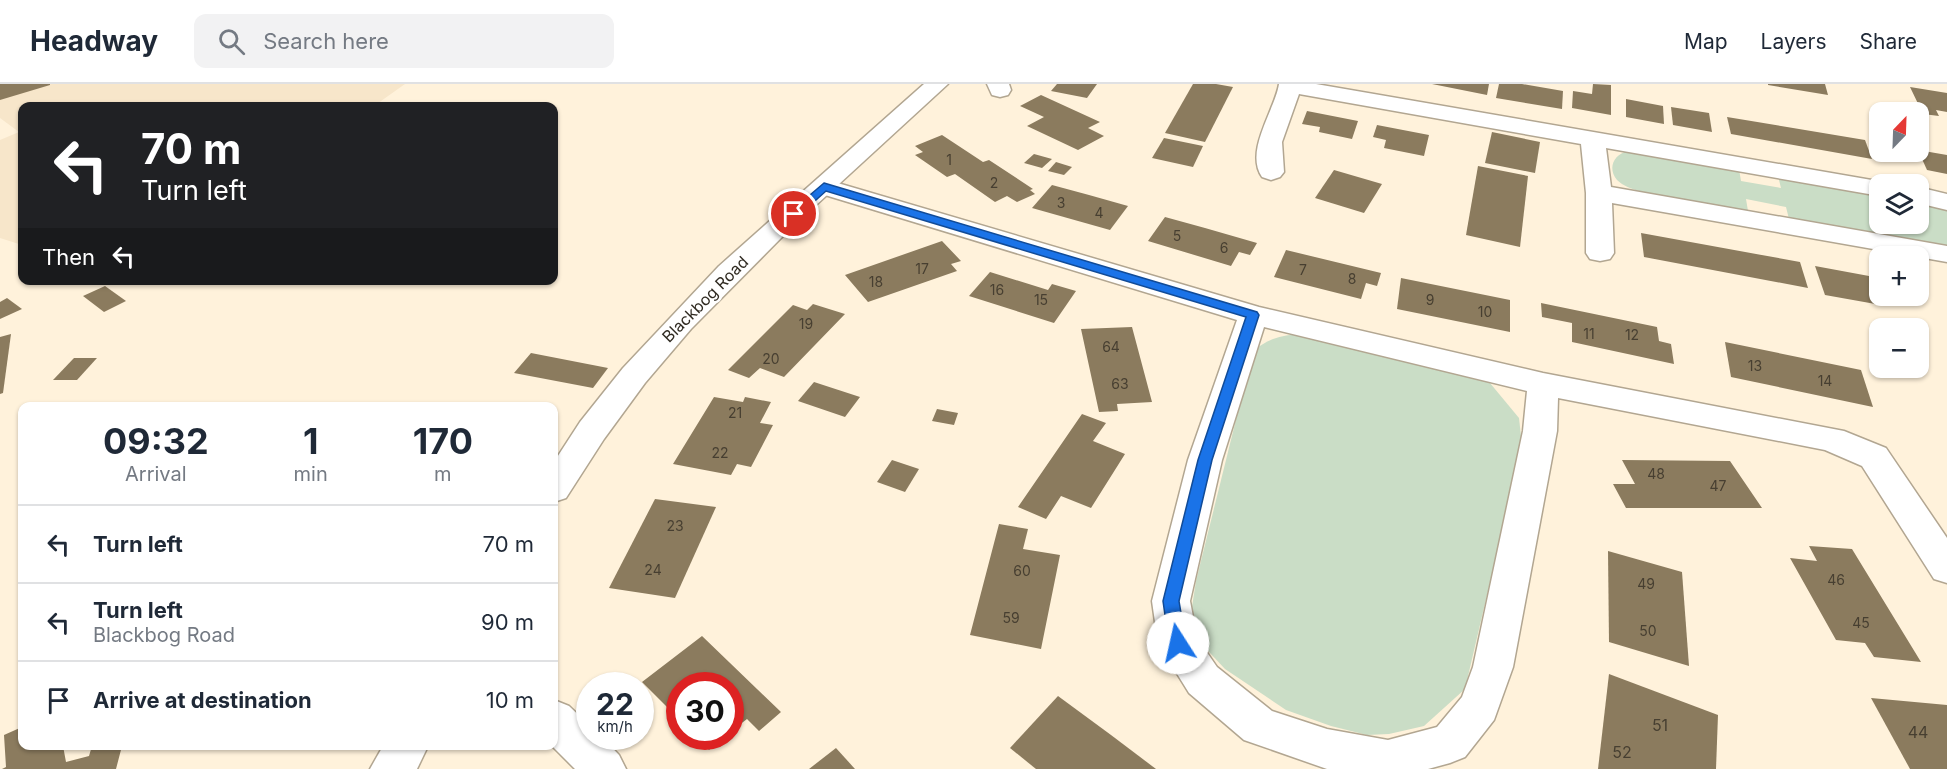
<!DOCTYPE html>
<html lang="en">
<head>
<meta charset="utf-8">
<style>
  body { margin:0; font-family:Inter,sans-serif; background:#f2f2f3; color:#1f2937; height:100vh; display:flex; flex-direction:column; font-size:22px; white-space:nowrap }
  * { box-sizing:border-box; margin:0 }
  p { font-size:20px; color:#747a83 }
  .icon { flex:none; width:33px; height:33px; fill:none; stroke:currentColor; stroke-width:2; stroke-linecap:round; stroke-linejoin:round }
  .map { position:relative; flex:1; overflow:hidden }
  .sheet { position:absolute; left:18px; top:318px; width:540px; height:348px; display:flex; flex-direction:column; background:#fff; border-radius:12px; box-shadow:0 2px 4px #0004 }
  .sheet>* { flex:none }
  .guide { position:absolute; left:18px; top:18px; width:540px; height:183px; border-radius:12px; box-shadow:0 2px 4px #0004; background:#202124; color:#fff; overflow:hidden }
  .needle { width:39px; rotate:23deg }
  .buttons { position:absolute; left:1869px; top:18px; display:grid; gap:12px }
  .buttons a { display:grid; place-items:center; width:60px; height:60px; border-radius:12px; background:#fff; box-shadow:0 2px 4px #0004; font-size:30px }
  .speed { position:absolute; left:576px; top:588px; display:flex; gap:12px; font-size:30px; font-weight:700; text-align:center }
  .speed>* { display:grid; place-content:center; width:78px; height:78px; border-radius:50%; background:#fff; box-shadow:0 2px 4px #0004; line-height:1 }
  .speed small { font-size:15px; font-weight:400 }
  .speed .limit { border:9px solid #d22; background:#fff; color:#111 }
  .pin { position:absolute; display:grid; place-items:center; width:51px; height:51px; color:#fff; margin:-26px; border:3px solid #fff; border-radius:50%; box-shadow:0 2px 6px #0007 }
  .me { position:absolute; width:66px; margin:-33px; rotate:350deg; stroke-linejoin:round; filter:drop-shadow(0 0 4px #0008) }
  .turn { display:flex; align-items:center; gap:21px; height:126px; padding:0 24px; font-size:27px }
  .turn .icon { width:78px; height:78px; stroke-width:2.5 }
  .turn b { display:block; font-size:42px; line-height:51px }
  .then { display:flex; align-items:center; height:57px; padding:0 24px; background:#0003; gap:12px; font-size:22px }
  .eta { display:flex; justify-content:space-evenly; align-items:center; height:102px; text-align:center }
  .eta b { font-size:36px; font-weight:700; line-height:42px }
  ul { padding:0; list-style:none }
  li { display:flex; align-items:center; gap:18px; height:78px; padding:0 24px; border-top:2px solid #e0e1e3 }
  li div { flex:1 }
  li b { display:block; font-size:22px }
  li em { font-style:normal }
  header { display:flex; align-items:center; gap:36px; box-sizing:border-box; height:84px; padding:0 30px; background:#fff; border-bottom:2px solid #e0e1e3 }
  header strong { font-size:28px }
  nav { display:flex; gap:33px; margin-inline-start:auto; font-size:21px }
  .search { width:420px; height:54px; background:#f2f2f3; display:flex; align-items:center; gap:15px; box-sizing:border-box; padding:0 21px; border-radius:12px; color:#747a83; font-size:22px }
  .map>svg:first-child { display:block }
</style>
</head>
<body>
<header>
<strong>Headway</strong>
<div class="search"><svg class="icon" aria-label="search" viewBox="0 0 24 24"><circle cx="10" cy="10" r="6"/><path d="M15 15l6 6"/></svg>Search here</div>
<nav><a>Map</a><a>Layers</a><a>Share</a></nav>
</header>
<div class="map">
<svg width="1947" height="685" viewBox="0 0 1947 685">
  <rect width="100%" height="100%" fill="#fff2db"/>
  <polygon fill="#f7e6ca" points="0,0 405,0 374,22 22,22 22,161 0,154 0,56 19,48 0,34"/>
  <g fill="#caddc6">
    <path d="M 1628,67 L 1739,85 L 1741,97 L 1781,104 L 1778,92 L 1879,110 L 1880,140 L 1918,140 L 1919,117 L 1947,127 L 1947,163 L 1789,135 L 1786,123 L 1746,115 L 1748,127 L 1639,107 C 1632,105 1623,102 1617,96 C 1607,84 1614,70 1628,67 Z"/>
    <path d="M 1298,250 L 1485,293 L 1519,334 L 1522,361 L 1465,605 L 1424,642 L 1389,650 L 1367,651 L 1331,642 L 1286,626 L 1225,585 L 1196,554 L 1191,529 L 1196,497 L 1253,267 C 1268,255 1279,252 1298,250 Z"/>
  </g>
  <g fill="#8b7b5e">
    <polygon points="0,0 50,0 50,1 0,16"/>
    <polygon points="1057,0 1097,0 1087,14 1051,7"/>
    <polygon points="1193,0 1216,0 1233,3 1205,58 1165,49"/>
    <polygon points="1432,0 1489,0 1487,11"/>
    <polygon points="1499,0 1522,0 1563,7 1562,25 1496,14"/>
    <polygon points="1593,0 1611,1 1611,31 1572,24 1573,7 1592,10"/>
    <polygon points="1768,0 1825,0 1828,11 1768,1"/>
    <polygon points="1910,3 1947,9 1947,28 1936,26 1939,32 1923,30"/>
    <polygon points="1041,11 1100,38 1088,44 1104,52 1078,66 1027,42 1044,33 1020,22"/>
    <polygon points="1626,15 1663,22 1664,40 1626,33"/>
    <polygon points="1671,23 1709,29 1712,48 1673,41"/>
    <polygon points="1307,27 1358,37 1352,55 1319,48 1320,43 1302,40"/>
    <polygon points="1727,33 1865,56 1872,75 1731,50"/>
    <polygon points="1377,41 1429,51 1424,72 1384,64 1386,56 1373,53"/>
    <polygon points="1492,48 1540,58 1535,89 1485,79"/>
    <polygon points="942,51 983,78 989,76 1033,105 1030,106 1035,110 1017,118 1007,112 995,118 955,90 947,93 915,71 923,68 915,62"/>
    <polygon points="1164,54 1203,62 1193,83 1152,74"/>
    <polygon points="1918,66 1947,71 1947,90 1927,86"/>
    <polygon points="1034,70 1052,75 1042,84 1024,79"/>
    <polygon points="1056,78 1072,83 1064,91 1048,87"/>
    <polygon points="1478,82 1528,92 1520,163 1466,151"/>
    <polygon points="1334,86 1382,100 1364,129 1315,114"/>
    <polygon points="1052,101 1089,111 1128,122 1110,146 1032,124"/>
    <polygon points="1165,133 1205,144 1257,159 1250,171 1239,168 1231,182 1148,157"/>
    <polygon points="1641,149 1800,178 1808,204 1644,173"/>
    <polygon points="942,157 961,177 951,180 957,187 868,218 845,191"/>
    <polygon points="1286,166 1381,189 1377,202 1366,199 1361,215 1274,193"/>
    <polygon points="1815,182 1869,192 1881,221 1825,211"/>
    <polygon points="990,188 1048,206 1052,200 1076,207 1054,239 969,212"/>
    <polygon points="1401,194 1510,216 1510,248 1397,225"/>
    <polygon points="105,202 126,217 104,228 83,212"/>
    <polygon points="7,214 22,225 0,235 0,218"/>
    <polygon points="1541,219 1657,243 1659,257 1671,260 1674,280 1572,258 1572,239 1542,233"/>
    <polygon points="813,220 845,230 784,293 760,284 749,294 728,286 793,221 807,226"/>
    <polygon points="1132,243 1152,318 1117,320 1118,327 1099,328 1081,245"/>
    <polygon points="11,250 3,309 0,310 0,253"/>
    <polygon points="1725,258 1861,286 1873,323 1731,293"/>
    <polygon points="531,269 608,284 593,304 514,289"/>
    <polygon points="74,274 97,274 77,296 53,296"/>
    <polygon points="814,298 860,313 845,333 798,317"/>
    <polygon points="714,313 743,318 745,313 771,318 760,339 773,341 751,383 737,380 731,391 673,380"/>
    <polygon points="937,325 958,329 954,341 932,337"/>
    <polygon points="1082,330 1106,339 1093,357 1125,370 1091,424 1061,412 1046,435 1018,423"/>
    <polygon points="892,376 919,385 905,408 877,398"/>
    <polygon points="1622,376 1730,377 1762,424 1626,424 1613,400 1635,400"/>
    <polygon points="655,415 716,423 675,514 609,504"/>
    <polygon points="999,440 1028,445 1023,465 1060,471 1041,565 970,551"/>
    <polygon points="1809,462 1852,465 1921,578 1874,573 1865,559 1836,556 1790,474 1817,477"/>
    <polygon points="1608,467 1682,488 1689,582 1609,558"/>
    <polygon points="702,552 781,628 759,647 747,635 730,648 730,602 680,602 680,636 642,598"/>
    <polygon points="1609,590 1718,631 1716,685 1598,685"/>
    <polygon points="1058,612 1111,651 1156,685 1036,685 1010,664"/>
    <polygon points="1871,614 1947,621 1947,685 1910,685"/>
    <polygon points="22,643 22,662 63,662 66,678 89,672 92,662 122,662 116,685 2,685 6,683 4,651"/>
    <polygon points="696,652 725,652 709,666"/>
    <polygon points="836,664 855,685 809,685"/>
  </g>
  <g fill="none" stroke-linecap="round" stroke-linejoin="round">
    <g stroke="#b2a691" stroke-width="3">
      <g id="minor">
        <polygon points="987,0 1009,0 1011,6 1008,11 1000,13 992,11"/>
        <path d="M 1279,0 L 1316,0 L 1889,99 L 1890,100 L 1880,100 L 1880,112 L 1606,64 L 1611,103 L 1947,162 L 1947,178 L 1612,119 L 1614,169 L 1610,175 L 1600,177 L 1590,175 L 1586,169 L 1586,109 L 1581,60 L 1299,10 L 1282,58 L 1284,88 L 1280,93 L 1271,96 L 1262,93 C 1244,67 1275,26 1279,0 Z"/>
        <path d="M 824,95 L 1259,223 L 1543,289 L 1844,347 L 1886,364 L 1947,454 L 1947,499 L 1934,495 L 1862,382 L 1825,366 L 1558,314 L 1557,347 L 1513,583 L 1494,636 L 1465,673 L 1450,679 L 1428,685 L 1327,685 L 1244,656 L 1189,609 L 1158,559 L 1152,517 L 1188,376 L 1237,236 L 815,108 L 811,103 L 815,98 ZM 1264,243 L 1527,307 L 1523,347 L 1473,583 L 1462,613 L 1437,643 L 1388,656 L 1327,645 L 1272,627 L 1217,583 L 1197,554 L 1190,517 L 1222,376 Z"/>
        <polygon points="1918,103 1947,110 1947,126 1918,119"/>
        <polygon points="554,616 569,622 590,642 590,652 601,652 619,671 626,685 575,685 552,662"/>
      </g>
    </g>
    <g stroke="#b2a691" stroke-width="3">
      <g id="tertiary">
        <polygon points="924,0 948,0 790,145 691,245 645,299 604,355 566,414 554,418 554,378 580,338 623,284 719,182"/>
        <polygon points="383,662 428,662 417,685 370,685"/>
      </g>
    </g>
    <use href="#minor" fill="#fff" fill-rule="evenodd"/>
    <use href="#tertiary" fill="#fff" fill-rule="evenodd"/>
  </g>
  <polygon fill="#1a73e8" stroke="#114b97" stroke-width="1.5" points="824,99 1257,228 1259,231 1212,376 1179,517 1186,559 1183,564 1178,566 1172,564 1169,559 1163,517 1198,376 1246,233 826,107 797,133 790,133 790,128"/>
  <g text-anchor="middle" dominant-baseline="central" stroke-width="5" stroke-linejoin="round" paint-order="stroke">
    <g font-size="14" fill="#473f31">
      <text x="949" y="75">1</text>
      <text x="994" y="98">2</text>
      <text x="1061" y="118">3</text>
      <text x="1099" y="128">4</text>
      <text x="1177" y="151">5</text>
      <text x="1224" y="163">6</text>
      <text x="922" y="184">17</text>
      <text x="1303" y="185">7</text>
      <text x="1352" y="194">8</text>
      <text x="876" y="197">18</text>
      <text x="997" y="205">16</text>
      <text x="1041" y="215">15</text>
      <text x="1430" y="215">9</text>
      <text x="1485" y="227">10</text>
      <text x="806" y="239">19</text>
      <text x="1589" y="249">11</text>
      <text x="1632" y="250">12</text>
      <text x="1111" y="262">64</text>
      <text x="771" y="274">20</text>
      <text x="1755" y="281">13</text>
      <text x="1825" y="296">14</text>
      <text x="1120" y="299">63</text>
      <text x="735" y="328">21</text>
      <text x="720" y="368">22</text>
      <text x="1656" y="389">48</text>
      <text x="1718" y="401">47</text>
      <text x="675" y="441">23</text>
      <text x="653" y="485">24</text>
      <text x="1022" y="486">60</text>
      <text x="1836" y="495">46</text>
      <text x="1646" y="499">49</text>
      <text x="1011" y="533">59</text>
      <text x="1861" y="538">45</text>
      <text x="1648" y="546">50</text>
    </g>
    <g font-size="16" fill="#302b22" stroke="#fff">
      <text transform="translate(705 215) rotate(-45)">Blackbog Road</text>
    </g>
    <g font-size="16" fill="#473f31">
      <text x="1660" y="641">51</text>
      <text x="1918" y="648">44</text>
      <text x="1622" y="668">52</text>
    </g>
  </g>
</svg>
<div class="buttons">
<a><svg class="needle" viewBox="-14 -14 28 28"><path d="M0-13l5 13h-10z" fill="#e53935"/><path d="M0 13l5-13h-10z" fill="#747a83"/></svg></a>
<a><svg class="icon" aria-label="layers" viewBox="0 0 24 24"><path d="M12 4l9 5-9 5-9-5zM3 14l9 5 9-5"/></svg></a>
<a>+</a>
<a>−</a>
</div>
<div class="speed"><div>22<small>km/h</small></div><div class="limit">30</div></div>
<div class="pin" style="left:794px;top:130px;background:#d93025"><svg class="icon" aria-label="arrive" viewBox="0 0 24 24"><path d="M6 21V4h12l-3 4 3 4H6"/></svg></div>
<svg class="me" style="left:1178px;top:559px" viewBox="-20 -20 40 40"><circle r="19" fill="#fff"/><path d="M0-13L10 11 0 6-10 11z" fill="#1a73e8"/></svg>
<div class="guide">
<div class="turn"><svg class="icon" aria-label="left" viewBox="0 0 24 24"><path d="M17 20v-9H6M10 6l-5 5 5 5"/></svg><div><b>70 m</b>Turn left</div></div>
<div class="then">Then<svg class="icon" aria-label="left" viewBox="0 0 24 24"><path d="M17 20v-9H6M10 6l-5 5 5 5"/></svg></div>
</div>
<section class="sheet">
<div class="eta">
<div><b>09:32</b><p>Arrival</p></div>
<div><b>1</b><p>min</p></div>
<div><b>170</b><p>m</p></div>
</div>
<ul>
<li><svg class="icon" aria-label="left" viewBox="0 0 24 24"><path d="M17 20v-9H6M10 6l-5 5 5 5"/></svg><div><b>Turn left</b></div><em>70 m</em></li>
<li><svg class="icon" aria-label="left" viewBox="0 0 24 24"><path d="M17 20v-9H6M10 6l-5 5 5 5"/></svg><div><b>Turn left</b><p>Blackbog Road</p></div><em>90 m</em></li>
<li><svg class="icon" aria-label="arrive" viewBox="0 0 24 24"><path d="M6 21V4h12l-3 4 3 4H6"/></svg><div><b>Arrive at destination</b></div><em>10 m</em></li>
</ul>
</section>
</div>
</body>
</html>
